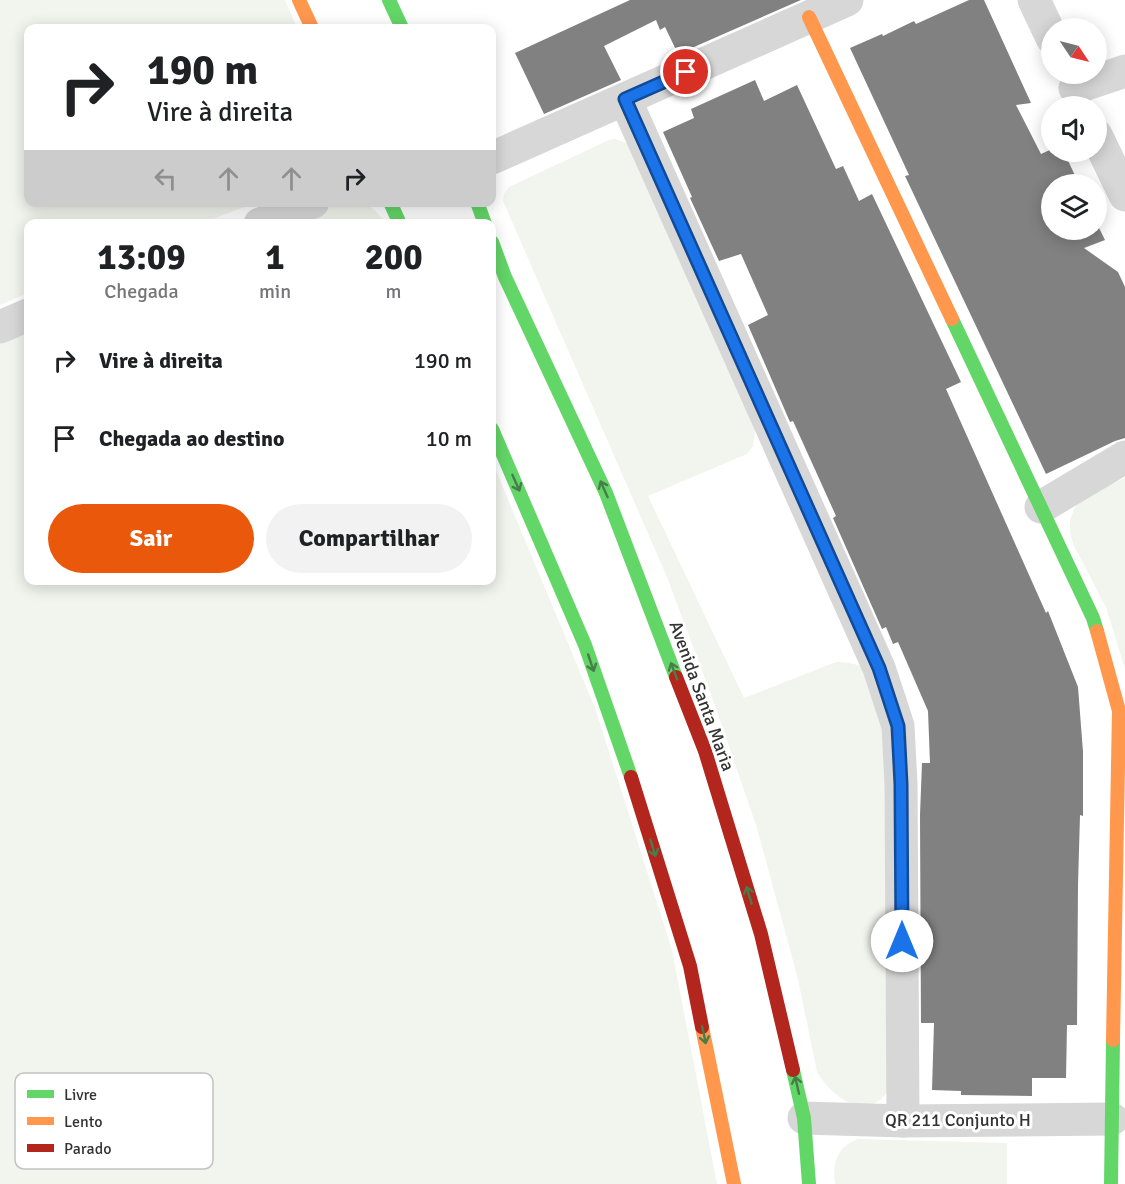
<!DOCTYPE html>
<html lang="pt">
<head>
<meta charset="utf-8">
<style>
  body { margin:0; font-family:Signika,sans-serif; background:#f2f2f2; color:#202124; height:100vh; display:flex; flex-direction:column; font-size:22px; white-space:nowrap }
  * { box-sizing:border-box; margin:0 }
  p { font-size:20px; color:#757577 }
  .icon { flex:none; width:33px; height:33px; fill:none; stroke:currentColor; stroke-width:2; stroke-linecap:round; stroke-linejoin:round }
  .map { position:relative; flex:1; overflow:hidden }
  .panel { position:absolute; left:24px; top:219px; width:472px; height:366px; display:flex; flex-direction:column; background:#fff; border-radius:12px; box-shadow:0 3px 15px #0003 }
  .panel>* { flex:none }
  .banner { position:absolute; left:24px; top:24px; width:472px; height:183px; border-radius:12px; box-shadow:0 3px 15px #0003; background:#fff; color:#202124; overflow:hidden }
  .needle { width:39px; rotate:125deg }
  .buttons { position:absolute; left:1041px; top:18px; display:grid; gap:12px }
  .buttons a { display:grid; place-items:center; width:66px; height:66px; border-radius:50%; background:#fff; box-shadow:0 3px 15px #0003; font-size:30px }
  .pin { position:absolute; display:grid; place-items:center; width:51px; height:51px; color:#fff; margin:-26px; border:3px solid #fff; border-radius:50%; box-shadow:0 2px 6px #0007 }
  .me { position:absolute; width:66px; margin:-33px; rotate:0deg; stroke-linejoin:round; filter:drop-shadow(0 0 4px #0008) }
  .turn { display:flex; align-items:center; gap:21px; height:126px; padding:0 24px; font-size:27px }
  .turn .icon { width:78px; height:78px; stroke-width:2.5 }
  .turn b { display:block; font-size:42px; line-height:51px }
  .lanes { display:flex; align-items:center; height:57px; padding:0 24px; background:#0003; justify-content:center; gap:30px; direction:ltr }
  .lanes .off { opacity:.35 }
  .eta { display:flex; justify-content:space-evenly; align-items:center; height:102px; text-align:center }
  .eta b { font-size:36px; font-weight:800; line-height:42px }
  .cta { display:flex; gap:12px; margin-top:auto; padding:12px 24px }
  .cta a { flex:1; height:69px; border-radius:36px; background:#ea580c; color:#fff; font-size:24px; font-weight:800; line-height:69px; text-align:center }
  .cta a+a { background:#f2f2f2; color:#202124 }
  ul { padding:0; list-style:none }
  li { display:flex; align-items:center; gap:18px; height:78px; padding:0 24px }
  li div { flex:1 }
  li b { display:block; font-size:22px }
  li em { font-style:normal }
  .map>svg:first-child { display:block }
</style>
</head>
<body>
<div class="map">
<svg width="1125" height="1184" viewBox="0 0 1125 1184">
  <rect width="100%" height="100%" fill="#fff"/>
  <g fill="#f1f5ed">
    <polygon points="0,0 285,0 297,28 28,28 28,202 255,203 202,223 28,224 28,293 0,305"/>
    <path d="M 615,139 L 627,143 L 756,426 L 753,446 L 747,454 L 648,496 L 744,698 L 836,662 C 849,662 858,664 870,671 L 893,756 L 889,1090 C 866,1123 833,1098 817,1072 L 798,979 L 757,828 L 713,700 L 667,577 L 503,201 L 504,194 L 509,187 L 609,140 Z"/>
    <path d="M 342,202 C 366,203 372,204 386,224 L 290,224 Z"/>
    <polygon points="28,331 28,580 492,580 492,461 595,708 672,950 717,1184 0,1184 0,343"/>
    <polygon points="1125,478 1125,669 1106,607 1074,546 1070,533 1070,520 1075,507 1082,496"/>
    <path d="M 858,1139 L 1007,1143 L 1007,1184 L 835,1184 C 832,1163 837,1147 858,1139 Z"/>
  </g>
  <g fill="#818181">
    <polygon points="630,0 801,0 678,54 665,27 660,30 656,20 604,46 621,80 544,114 515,53"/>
    <polygon points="969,0 984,0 1031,103 1016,105 1041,154 1052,149 1052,152 1064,152 1079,184 1052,184 1052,230 1096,230 1096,222 1105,240 1084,248 1118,272 1125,287 1125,438 1115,441 1046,474 905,176 909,175 850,48 882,34 883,36 914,21 916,24"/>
    <polygon points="755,80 764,101 797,85 836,169 843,166 859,201 872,194 961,382 946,389 1046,613 1048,611 1078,687 1083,752 1083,816 1080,815 1078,885 1077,1025 1067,1025 1066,1078 1032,1078 1032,1096 961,1095 961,1091 932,1090 934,1023 921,1023 920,815 922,763 930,763 928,711 898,642 893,644 886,627 882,629 833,518 836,516 793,421 790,422 748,325 768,315 741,254 719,261 690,198 692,197 663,132 694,118 691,109"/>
  </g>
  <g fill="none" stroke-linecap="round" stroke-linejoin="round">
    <g stroke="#d7d7d7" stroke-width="33">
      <polyline points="1034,0 1052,38"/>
      <polyline points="1075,88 1125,71"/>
      <polyline points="625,99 879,668 898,726 901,784 903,1121"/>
      <polyline points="1096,135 1125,195"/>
      <polyline points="492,158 847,0"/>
      <polyline points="260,224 313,202"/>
      <polyline points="0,327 28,315"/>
      <polyline points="1041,507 1125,457"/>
      <polyline points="804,1118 903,1121 1112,1119"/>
    </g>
    <g stroke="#63d668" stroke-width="14">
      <polyline points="389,0 402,28"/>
      <polyline points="390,202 400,224"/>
      <polyline points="477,202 485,224"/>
      <polyline points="492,242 505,277 606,493 676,677"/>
      <polyline points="952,319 1093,618 1097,631"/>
      <polyline points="492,429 585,645 631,777"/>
      <polyline points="793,1070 804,1118 809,1184"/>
      <polyline points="1111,1184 1113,1040"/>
    </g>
    <g stroke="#ff974d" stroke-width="14">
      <polyline points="299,0 312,28"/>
      <polyline points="809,17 952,319"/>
      <polyline points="1097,631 1119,711 1113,1040"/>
      <polyline points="702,1027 734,1184"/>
    </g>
    <g stroke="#b3261e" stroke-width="14">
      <polyline points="676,677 705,751 761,934 793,1070"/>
      <polyline points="631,777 690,966 702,1027"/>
    </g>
  </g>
  <defs><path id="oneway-shaft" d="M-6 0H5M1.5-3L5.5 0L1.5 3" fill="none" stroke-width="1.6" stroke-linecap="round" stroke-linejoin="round" transform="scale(1.5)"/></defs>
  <g stroke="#497c4b">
    <use href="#oneway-shaft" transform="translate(516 483) rotate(66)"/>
    <use href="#oneway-shaft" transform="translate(604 489) rotate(-114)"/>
    <use href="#oneway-shaft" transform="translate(591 663) rotate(71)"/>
    <use href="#oneway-shaft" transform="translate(674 671) rotate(-111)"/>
    <use href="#oneway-shaft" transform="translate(653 848) rotate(73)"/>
    <use href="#oneway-shaft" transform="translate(749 895) rotate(-107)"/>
    <use href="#oneway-shaft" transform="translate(704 1035) rotate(78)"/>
    <use href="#oneway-shaft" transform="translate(797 1085) rotate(-103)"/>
  </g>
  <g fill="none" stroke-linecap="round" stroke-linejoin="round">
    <g stroke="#114b97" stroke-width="15">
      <polyline id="route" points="686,72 625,99 879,668 898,726 901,784 902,941"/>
    </g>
    <use href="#route" stroke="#1a73e8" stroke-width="10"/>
  </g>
  <g text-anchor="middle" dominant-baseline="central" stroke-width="6" stroke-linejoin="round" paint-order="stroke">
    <g font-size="18" fill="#333" stroke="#fff">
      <text transform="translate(702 696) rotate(70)">Avenida Santa Maria</text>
      <text x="958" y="1120">QR 211 Conjunto H</text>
    </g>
  </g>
  <rect x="15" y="1073" width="198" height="96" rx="9" fill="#fff" stroke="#c2c2c2" stroke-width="1.5"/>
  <rect x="27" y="1090" width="27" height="8" fill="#63d668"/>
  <rect x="27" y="1117" width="27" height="8" fill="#ff974d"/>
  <rect x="27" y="1144" width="27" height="8" fill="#b3261e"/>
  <g font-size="16" fill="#333">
    <text x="64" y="1100">Livre</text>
    <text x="64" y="1127">Lento</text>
    <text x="64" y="1154">Parado</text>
  </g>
</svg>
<div class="buttons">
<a><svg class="needle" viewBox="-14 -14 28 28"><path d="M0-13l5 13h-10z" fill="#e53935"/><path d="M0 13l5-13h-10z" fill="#757577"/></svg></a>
<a><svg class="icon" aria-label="sound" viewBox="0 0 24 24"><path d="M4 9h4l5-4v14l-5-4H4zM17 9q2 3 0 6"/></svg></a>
<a><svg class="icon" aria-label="layers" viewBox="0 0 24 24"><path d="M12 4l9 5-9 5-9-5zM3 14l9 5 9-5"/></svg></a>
</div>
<div class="pin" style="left:686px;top:72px;background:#d93025"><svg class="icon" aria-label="arrive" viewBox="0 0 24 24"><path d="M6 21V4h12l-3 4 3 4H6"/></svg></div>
<svg class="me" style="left:902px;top:941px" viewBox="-20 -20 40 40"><circle r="19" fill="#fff"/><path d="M0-13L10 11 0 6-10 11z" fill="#1a73e8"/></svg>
<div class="banner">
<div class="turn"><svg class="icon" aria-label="right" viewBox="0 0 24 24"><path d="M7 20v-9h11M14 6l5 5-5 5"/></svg><div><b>190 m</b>Vire à direita</div></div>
<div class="lanes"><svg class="icon off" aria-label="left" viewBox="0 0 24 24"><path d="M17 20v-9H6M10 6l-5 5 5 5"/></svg><svg class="icon off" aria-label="ahead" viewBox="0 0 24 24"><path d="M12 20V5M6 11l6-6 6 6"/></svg><svg class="icon off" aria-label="ahead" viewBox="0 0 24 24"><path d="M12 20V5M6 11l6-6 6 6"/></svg><svg class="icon" aria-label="right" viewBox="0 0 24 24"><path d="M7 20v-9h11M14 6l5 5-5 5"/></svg></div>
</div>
<section class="panel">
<div class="eta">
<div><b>13:09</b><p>Chegada</p></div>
<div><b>1</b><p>min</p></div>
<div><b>200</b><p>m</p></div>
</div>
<ul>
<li><svg class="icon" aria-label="right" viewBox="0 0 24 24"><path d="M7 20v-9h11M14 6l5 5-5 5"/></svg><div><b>Vire à direita</b></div><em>190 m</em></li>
<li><svg class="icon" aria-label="arrive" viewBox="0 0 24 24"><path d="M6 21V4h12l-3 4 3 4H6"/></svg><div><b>Chegada ao destino</b></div><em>10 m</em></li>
</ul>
<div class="cta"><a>Sair</a><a>Compartilhar</a></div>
</section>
</div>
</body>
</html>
